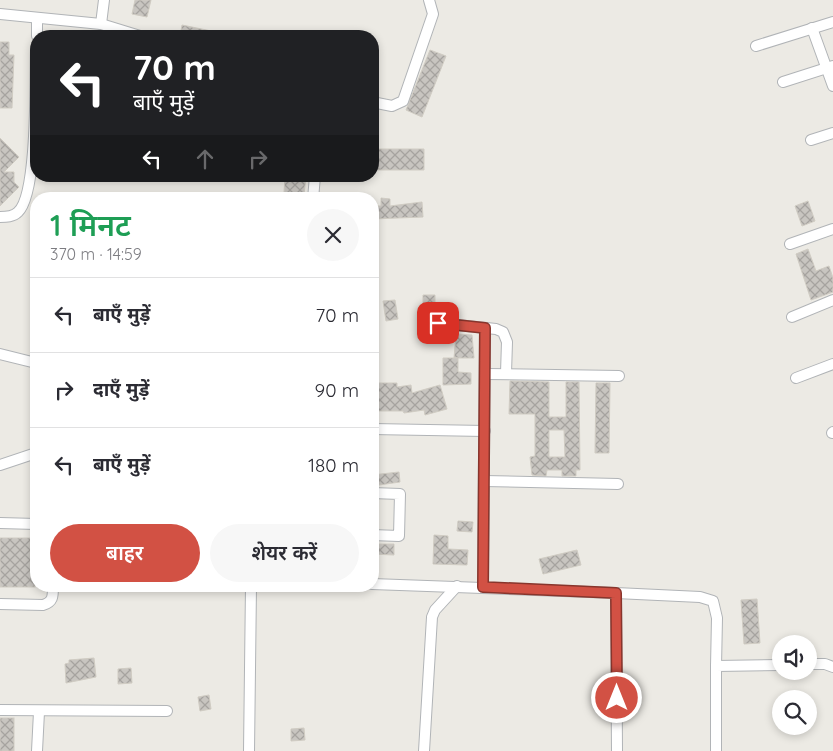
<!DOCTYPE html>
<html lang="hi">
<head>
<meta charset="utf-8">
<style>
  body { margin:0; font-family:Quicksand,"Noto Sans Devanagari",sans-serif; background:#f7f7f7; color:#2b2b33; height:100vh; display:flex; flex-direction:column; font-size:19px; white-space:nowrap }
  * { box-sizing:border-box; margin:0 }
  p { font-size:16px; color:#7c7c81 }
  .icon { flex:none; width:28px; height:28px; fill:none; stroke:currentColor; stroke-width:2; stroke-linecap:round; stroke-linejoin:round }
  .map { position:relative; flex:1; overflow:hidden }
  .panel { position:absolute; left:30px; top:192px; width:349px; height:400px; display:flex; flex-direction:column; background:#fff; border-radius:20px; box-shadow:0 2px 8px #0003 }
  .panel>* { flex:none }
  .top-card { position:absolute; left:30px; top:30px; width:349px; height:152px; border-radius:20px; box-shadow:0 2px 8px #0003; background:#202124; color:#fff; overflow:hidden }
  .fabs { position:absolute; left:772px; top:635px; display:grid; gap:10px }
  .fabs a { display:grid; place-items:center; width:45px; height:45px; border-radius:50%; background:#fff; box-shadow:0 2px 8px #0003; font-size:25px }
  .pin { position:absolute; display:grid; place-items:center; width:42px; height:42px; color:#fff; margin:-21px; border-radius:10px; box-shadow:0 2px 8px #0006 }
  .me { position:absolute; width:55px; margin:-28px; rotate:0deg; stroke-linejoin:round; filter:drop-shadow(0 0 4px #0008) }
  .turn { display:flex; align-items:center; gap:18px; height:105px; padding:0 20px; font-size:22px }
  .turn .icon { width:65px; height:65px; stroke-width:2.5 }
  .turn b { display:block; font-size:35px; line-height:42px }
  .lanes { display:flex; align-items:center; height:48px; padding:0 20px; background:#0003; justify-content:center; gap:25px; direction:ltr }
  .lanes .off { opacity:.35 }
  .round { display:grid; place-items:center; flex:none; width:52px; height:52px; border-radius:26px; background:#f7f7f7 }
  .summary { display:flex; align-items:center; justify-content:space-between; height:85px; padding:0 20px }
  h1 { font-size:30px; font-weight:600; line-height:38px; color:#1e9e55 }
  .button { display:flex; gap:10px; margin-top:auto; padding:10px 20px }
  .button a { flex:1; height:58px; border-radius:30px; background:#d25144; color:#fff; font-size:20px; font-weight:600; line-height:58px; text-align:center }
  .button a+a { background:#f7f7f7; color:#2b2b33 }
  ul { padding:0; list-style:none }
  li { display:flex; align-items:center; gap:15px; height:75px; padding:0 20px; border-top:1px solid #e1e1e2 }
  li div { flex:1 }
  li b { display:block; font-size:19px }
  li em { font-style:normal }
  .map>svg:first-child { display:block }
</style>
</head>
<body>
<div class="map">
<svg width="833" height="751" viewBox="0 0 833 751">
  <defs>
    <pattern id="building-cross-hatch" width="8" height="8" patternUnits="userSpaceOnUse" patternTransform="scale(1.25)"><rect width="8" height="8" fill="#c8c5c0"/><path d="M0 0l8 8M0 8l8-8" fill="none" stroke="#a6a39f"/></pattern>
  </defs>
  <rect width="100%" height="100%" fill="#eceae4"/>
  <g fill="url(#building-cross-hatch)" stroke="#d0ccc3" fill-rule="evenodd">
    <polygon points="135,0 151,0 147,17 132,14"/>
    <polygon points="182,25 221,33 220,36 180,36"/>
    <polygon points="0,42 9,42 9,55 14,55 12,108 0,108"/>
    <polygon points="430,50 446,56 422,117 406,110"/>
    <polygon points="0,138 19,157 4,172 14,172 14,182 19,187 0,206"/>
    <polygon points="374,149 424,149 424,170 373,170"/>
    <polygon points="285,176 306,176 304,195 284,193"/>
    <polygon points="381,198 390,199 390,206 422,202 423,217 372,219 372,206 381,206"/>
    <polygon points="808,201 815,221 802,226 795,206"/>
    <polygon points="808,249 816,271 829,266 833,278 833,292 811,300 796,254"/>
    <polygon points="423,295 435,295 435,317 432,321 423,320"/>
    <polygon points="395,300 398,319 386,321 383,301"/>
    <polygon points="456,334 472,335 474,358 454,358"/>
    <polygon points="443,358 458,358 458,372 471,373 471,384 443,385"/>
    <path d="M 510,381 L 549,382 L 549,417 L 566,417 L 566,382 L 579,382 L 580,470 L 576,470 L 576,476 L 562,476 L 562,470 L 547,470 L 546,476 L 532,475 L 530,457 L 535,456 L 535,414 L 509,414 ZM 549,430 L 564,430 L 565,457 L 549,457 Z"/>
    <polygon points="372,383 397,383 397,387 411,385 412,393 440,385 447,409 425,415 424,410 404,413 403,411 372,411"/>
    <polygon points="596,383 610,383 609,453 595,453"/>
    <polygon points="399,472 400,482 372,486 372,475"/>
    <polygon points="458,521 473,522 472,532 457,531"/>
    <polygon points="434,535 448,536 448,549 468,550 467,565 433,564"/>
    <rect x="0" y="538" width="35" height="49"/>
    <polygon points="377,544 394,544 394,555 372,554 372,546"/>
    <polygon points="577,550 581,565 543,574 539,559"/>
    <polygon points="757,599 760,643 744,644 741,600"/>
    <polygon points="94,658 96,677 66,683 65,664 69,663 69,660"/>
    <polygon points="131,668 132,683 118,684 118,669"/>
    <polygon points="209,695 211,709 200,711 198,697"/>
    <rect x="0" y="718" width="14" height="33"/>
    <polygon points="304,728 305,740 291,741 291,729"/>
  </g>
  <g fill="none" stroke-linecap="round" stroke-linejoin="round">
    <g stroke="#b1b4b7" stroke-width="12">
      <g id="minor">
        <polyline points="0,14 101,24 140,36"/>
        <polyline points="101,24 104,0"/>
        <polyline points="812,28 833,86"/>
        <polyline points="37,36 37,18"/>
        <polyline points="756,46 833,22"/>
        <polyline points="783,82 833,66"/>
        <polyline points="372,102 392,106 403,101 433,14 429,0"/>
        <polyline points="811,140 833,133"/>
        <polyline points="313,199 315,176"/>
        <path d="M 0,217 C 6,217 13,217 18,212 C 38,194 35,79 36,49"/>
        <polyline points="790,244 833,229"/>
        <polyline points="792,317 833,300"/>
        <polyline points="438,323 496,329 503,332 507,342 506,373"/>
        <polyline points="0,354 36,363"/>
        <polyline points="486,374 619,376"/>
        <polyline points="796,378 833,364"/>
        <polyline points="372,429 485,431"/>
        <polyline points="832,433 833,432"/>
        <polyline points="0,465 36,453"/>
        <polyline points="484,481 618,484"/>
        <polyline points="372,493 400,494 399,536 372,535"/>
        <polyline points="0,523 36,524"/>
        <polyline points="372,584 616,593 617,751"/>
        <polyline points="483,587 485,328"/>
        <polyline points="616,593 700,597 713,601 717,618 716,666"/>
        <path d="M 0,604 L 43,605 C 53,602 53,597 53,586"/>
        <polyline points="809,664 825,664 833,667"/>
        <polyline points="0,710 167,711"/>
        <polyline points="37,751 39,712"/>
        <polyline points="249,751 251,586"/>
        <polyline points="424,751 432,617 435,610 457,586"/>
        <polyline points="716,751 716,666 781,665"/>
      </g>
    </g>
    <use href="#minor" stroke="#fff" stroke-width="10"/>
  </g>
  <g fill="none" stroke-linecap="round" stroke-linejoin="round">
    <g stroke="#88352c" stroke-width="12">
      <polyline id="route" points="438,323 485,328 483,587 616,593 617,698"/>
    </g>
    <use href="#route" stroke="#d25144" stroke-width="9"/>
  </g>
</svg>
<div class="fabs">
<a><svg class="icon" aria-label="sound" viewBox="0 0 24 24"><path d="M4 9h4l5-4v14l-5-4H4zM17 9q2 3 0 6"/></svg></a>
<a><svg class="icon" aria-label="search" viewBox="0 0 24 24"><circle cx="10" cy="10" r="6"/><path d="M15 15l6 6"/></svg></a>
</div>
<div class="pin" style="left:438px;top:323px;background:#d93025"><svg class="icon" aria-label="arrive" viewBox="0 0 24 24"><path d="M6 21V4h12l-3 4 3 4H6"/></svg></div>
<svg class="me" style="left:617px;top:698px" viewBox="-20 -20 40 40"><circle r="17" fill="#d25144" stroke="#fff" stroke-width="3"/><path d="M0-11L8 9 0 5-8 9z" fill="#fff"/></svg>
<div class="top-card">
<div class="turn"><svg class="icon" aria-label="left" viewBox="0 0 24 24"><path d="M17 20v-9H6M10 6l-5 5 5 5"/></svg><div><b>70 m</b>बाएँ मुड़ें</div></div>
<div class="lanes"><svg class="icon" aria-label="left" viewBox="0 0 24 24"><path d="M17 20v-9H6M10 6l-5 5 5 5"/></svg><svg class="icon off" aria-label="ahead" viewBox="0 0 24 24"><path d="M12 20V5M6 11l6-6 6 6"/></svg><svg class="icon off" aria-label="right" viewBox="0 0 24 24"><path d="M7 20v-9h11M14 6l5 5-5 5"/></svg></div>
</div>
<section class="panel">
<div class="summary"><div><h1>1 मिनट</h1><p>370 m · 14:59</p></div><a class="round"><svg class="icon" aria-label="close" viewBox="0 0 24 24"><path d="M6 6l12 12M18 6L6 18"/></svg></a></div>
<ul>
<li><svg class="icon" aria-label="left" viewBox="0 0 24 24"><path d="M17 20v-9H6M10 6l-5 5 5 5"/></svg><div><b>बाएँ मुड़ें</b></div><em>70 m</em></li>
<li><svg class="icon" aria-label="right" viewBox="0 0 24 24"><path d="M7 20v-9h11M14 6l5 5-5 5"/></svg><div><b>दाएँ मुड़ें</b></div><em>90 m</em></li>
<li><svg class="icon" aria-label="left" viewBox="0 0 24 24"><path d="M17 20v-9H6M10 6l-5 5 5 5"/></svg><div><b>बाएँ मुड़ें</b></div><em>180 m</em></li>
</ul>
<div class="button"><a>बाहर</a><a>शेयर करें</a></div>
</section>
</div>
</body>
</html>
